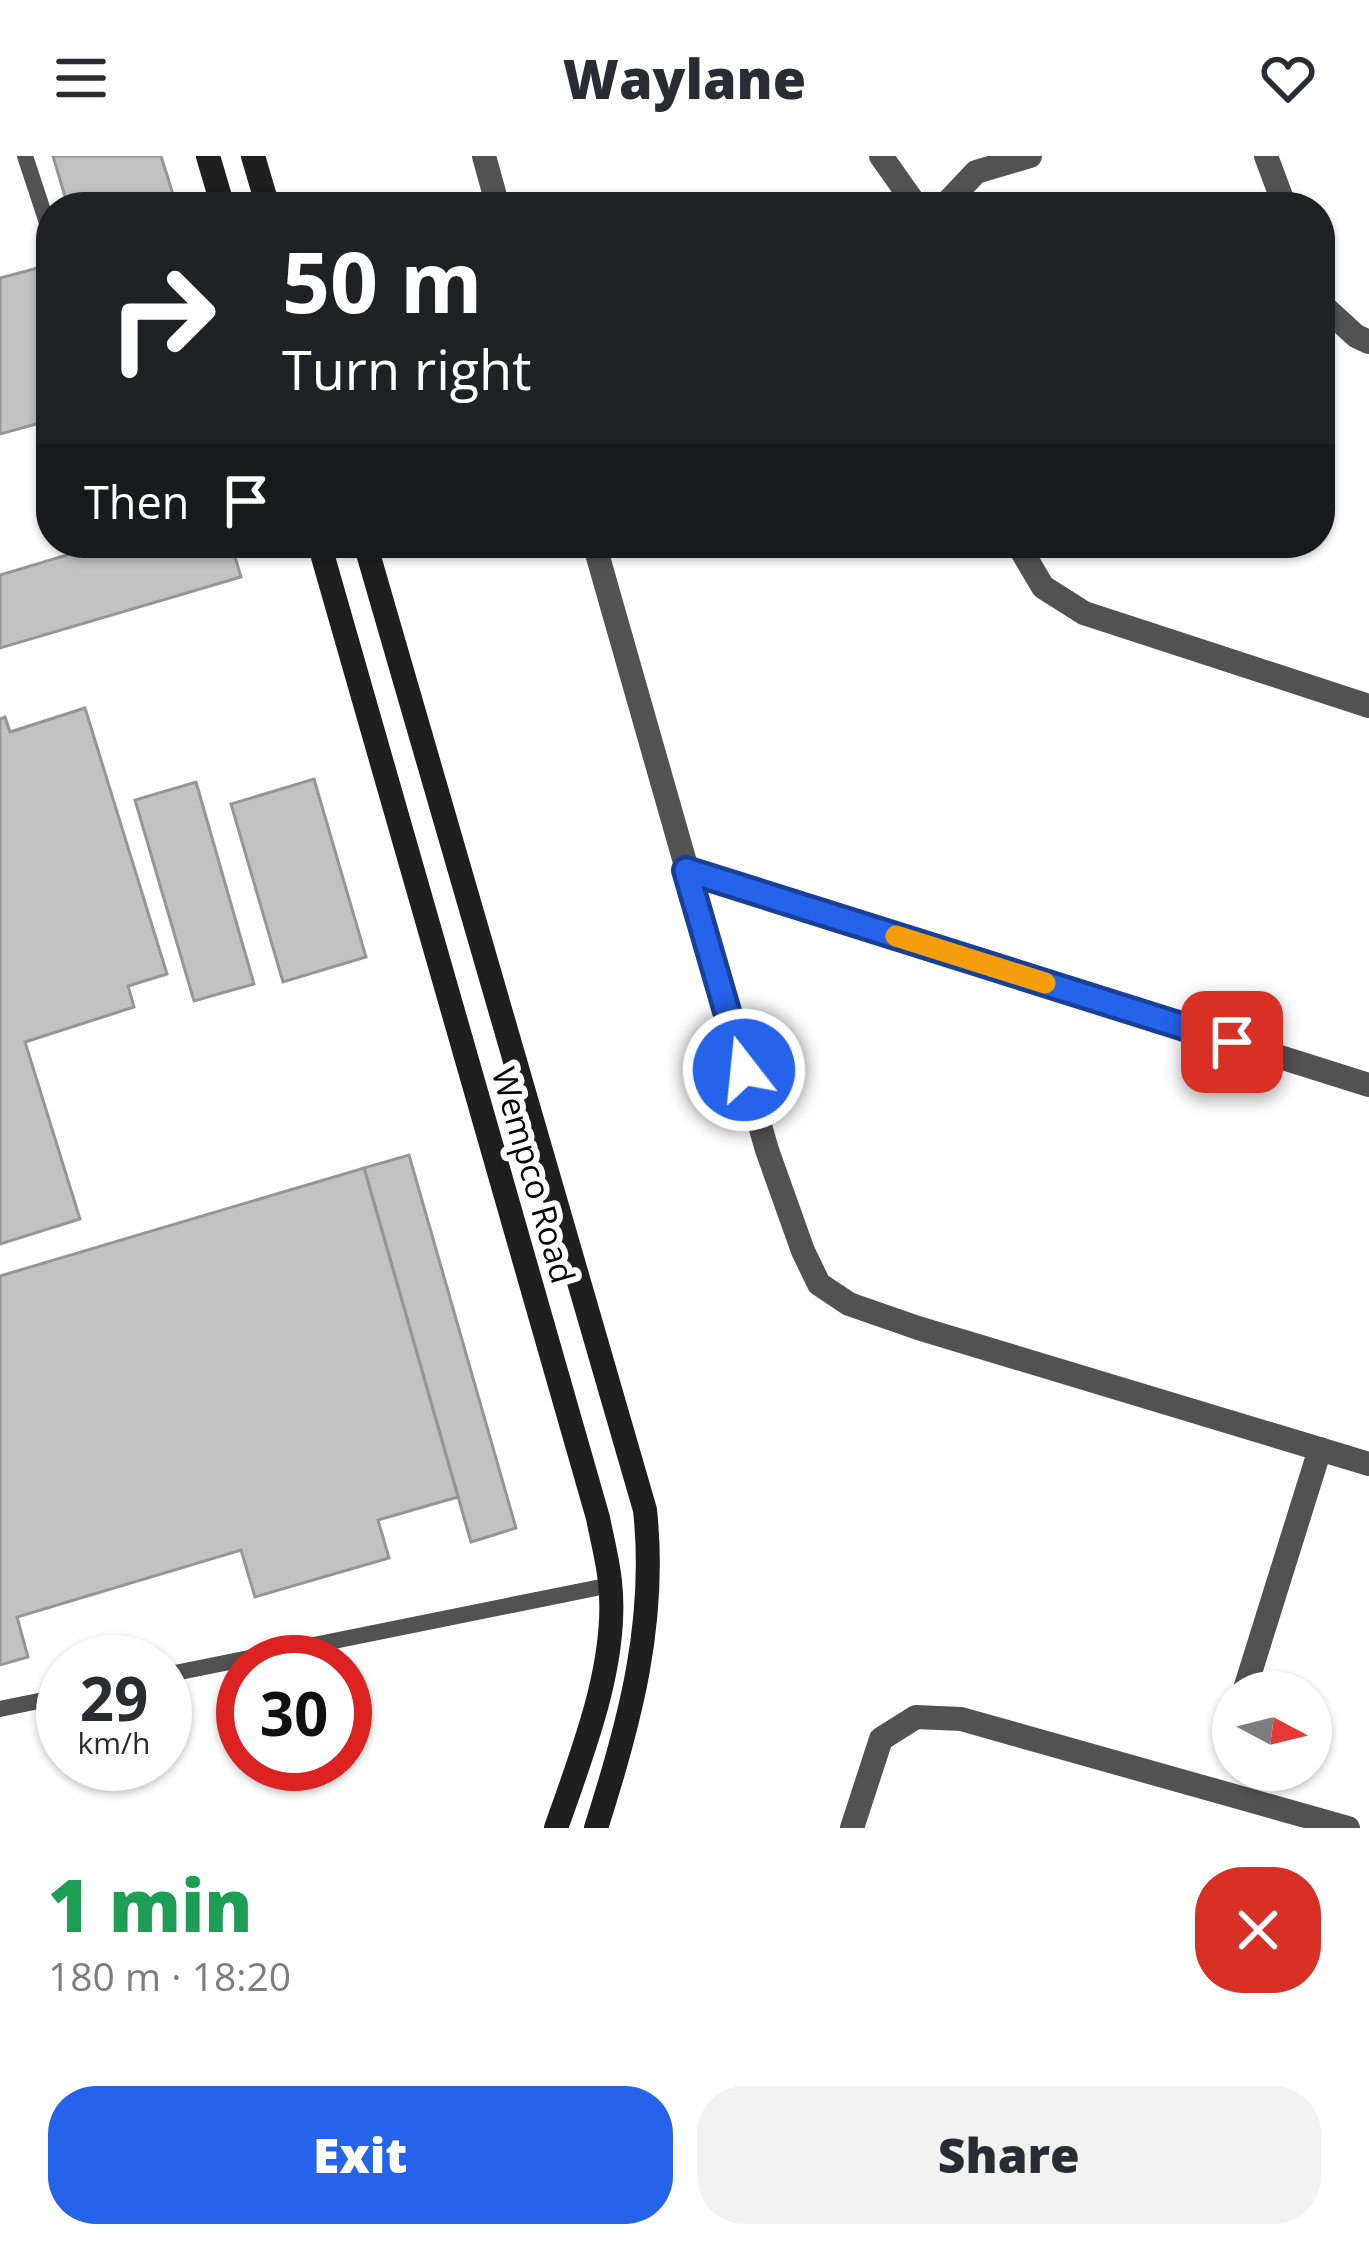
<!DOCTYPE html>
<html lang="en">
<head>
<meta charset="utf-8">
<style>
  body { margin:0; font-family:"Open Sans",sans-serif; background:#f2f2f3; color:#2b2b33; height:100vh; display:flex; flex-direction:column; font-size:45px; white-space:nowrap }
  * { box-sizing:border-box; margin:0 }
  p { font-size:39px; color:#7c7c81 }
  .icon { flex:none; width:66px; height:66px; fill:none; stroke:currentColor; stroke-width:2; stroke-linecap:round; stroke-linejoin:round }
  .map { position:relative; height:1672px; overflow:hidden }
  .drawer { display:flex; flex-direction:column; background:#fff; flex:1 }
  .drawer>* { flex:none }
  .guide { position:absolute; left:36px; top:36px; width:1299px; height:366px; border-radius:48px; box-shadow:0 3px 9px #0004; background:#202124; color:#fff; overflow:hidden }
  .needle { width:78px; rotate:97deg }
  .buttons { position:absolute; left:1212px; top:1515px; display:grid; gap:24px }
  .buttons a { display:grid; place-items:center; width:120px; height:120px; border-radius:50%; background:#fff; box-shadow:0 3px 9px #0004; font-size:60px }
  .speed { position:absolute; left:36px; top:1479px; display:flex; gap:24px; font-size:60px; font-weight:700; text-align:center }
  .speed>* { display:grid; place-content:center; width:156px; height:156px; border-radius:50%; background:#fff; box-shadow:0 3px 9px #0004; line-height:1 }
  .speed small { font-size:30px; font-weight:400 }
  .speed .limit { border:18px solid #d22; background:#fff; color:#111 }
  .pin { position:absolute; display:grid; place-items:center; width:102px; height:102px; color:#fff; margin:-51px; border-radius:24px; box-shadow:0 6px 18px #0006 }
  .me { position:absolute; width:132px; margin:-66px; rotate:344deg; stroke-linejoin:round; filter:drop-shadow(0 0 9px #0008) }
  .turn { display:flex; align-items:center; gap:42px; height:252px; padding:0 48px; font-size:54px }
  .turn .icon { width:156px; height:156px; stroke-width:2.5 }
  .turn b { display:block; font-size:84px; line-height:102px }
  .then { display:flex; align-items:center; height:114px; padding:0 48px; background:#0003; gap:24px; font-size:45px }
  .round { display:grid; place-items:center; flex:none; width:126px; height:126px; border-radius:48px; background:#f2f2f3 }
  .head { display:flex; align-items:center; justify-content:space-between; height:204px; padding:0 48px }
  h1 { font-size:72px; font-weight:800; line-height:90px; color:#1e9e55 }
  .button { display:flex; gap:24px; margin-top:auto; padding:24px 48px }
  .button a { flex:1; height:138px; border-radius:48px; background:#2563eb; color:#fff; font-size:48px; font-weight:800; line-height:138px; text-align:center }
  .button a+a { background:#f2f2f3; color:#2b2b33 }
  header { display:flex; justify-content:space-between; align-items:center; height:156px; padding:0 48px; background:#fff; font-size:54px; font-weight:800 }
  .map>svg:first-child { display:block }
</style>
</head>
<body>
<header><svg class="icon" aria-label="menu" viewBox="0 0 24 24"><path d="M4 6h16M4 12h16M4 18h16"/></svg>Waylane<svg class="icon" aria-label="heart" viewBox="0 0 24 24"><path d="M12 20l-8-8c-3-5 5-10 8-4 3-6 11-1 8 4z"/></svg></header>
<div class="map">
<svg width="1369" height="1672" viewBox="0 0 1369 1672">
  <rect width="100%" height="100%" fill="#fff"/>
  <g fill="#c2c2c2" stroke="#969696" stroke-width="3">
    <polygon points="53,0 161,0 177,51 68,51"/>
    <polygon points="41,111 51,145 51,264 0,278 0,122"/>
    <polygon points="107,387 231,387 241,421 0,492 0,419"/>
    <polygon points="85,552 167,818 128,830 134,851 25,886 80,1063 0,1088 0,563 5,561 10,576"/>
    <polygon points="314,623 366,801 283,826 231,648"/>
    <polygon points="196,626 254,828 194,845 135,644"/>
    <polygon points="409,999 516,1372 471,1386 364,1012"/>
    <polygon points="364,1012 458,1341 378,1364 389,1402 255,1441 241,1394 17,1461 28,1501 0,1509 0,1120"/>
  </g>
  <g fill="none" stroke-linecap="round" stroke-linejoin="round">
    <g stroke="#525252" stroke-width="16">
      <polyline points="25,0 51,79"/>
      <polyline points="165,1519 611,1429"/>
      <polyline points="0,1553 63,1540"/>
    </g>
    <g stroke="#525252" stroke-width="24">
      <polyline points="484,0 498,51"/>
      <polyline points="881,0 917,51"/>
      <polyline points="1266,0 1285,51"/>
      <polyline points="943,51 976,16 1030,0"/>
      <polyline points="1320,147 1356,180 1369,186"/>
      <polyline points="594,387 767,994 803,1095 819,1128 849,1148 918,1172 1369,1308"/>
      <polyline points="1017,387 1043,431 1084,457 1369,550"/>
      <polyline points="686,714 1369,929"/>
      <polyline points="1244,1536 1320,1293"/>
      <polyline points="852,1672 881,1583 916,1561 961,1563 1348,1672"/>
    </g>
    <g stroke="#1f1f1f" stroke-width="24">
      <polyline points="208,0 223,51"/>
      <polyline points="253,0 268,51"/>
      <path d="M 319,387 L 598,1362 C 602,1383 608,1405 610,1426 C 619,1506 582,1598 556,1672"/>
      <path d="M 365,387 L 645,1354 C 657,1465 630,1566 596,1672"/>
    </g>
  </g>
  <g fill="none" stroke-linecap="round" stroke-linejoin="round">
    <g stroke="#184099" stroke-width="30">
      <polyline id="route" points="744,914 686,714 1232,886"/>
    </g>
    <use href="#route" stroke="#2563eb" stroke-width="21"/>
    <polyline stroke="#f59e0b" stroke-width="21" points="896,780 1045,827"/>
  </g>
  <g text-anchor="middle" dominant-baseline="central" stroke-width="12" stroke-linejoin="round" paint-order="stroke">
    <g font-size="33" fill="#000" stroke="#fff">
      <text transform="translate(534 1019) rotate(74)">Wempco Road</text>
    </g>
  </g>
</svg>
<div class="buttons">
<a><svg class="needle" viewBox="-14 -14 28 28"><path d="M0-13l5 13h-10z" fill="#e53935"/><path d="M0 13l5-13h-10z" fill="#7c7c81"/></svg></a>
</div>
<div class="speed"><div>29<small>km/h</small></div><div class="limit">30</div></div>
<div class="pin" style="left:1232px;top:886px;background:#d93025"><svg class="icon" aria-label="arrive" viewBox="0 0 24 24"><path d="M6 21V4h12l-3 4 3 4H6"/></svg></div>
<svg class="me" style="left:744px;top:914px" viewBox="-20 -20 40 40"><circle r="17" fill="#2563eb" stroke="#fff" stroke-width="3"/><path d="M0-11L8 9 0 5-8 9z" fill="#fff"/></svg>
<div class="guide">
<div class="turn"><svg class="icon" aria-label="right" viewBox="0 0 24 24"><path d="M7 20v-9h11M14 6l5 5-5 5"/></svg><div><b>50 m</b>Turn right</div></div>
<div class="then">Then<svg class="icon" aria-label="arrive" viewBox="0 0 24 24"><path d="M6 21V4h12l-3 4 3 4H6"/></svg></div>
</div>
</div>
<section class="drawer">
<div class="head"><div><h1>1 min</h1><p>180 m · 18:20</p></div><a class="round" style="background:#d93025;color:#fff"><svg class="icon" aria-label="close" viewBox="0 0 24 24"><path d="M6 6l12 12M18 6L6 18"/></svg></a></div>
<div class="button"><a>Exit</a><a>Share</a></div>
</section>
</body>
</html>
